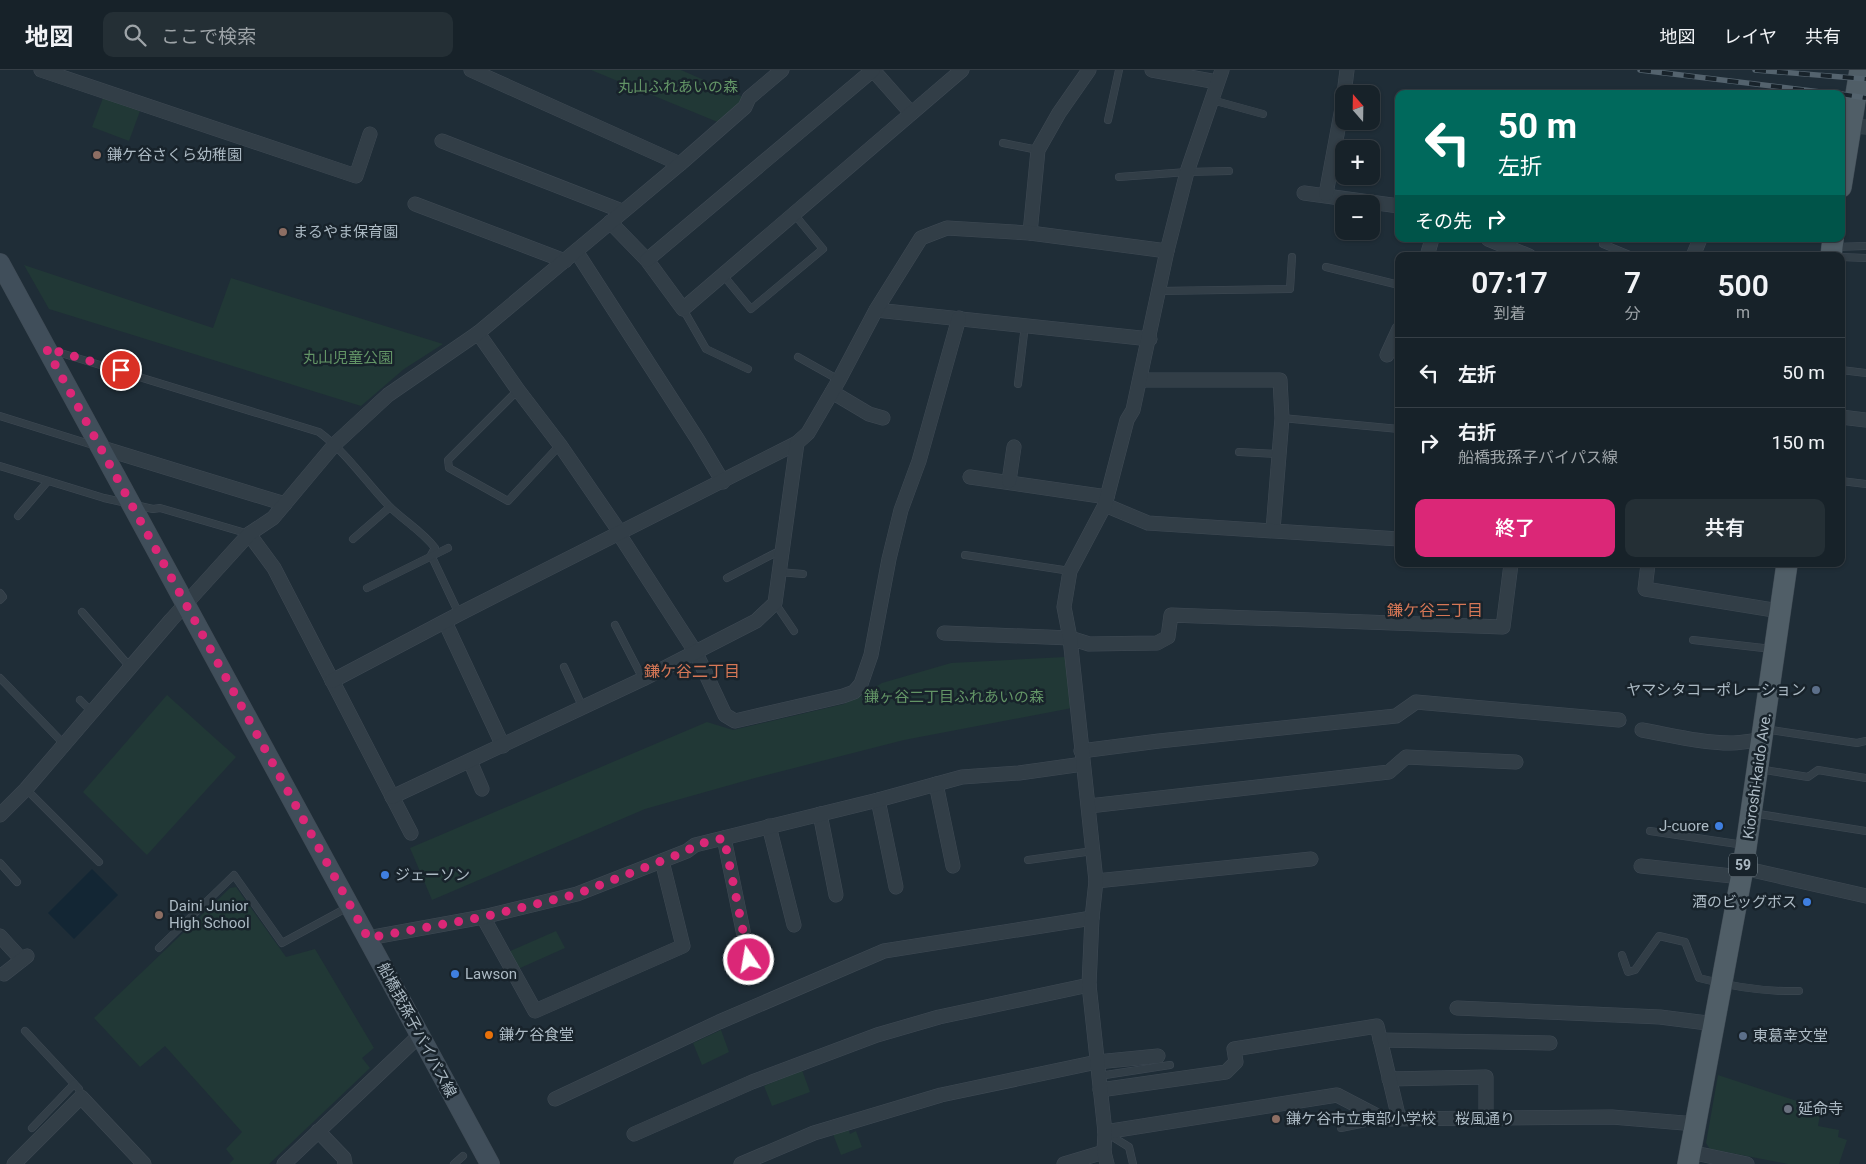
<!DOCTYPE html>
<html lang="ja">
<head>
<meta charset="utf-8">
<style>
  body { margin:0; font-family:Roboto,"Noto Sans JP",sans-serif; background:#242f35; color:#f1f3f6; height:100vh; display:flex; flex-direction:column; font-size:19px; white-space:nowrap }
  * { box-sizing:border-box; margin:0 }
  p { font-size:16px; color:#9ea4a8 }
  .icon { flex:none; width:28px; height:28px; fill:none; stroke:currentColor; stroke-width:2; stroke-linecap:round; stroke-linejoin:round }
  .map { position:relative; flex:1; overflow:hidden }
  .side { position:absolute; left:1395px; top:182px; width:450px; height:315px; display:flex; flex-direction:column; background:#172229; border-radius:10px; box-shadow:0 1px 4px #0004,0 0 0 1px #363f46 }
  .side>* { flex:none }
  .guide { position:absolute; left:1395px; top:20px; width:450px; height:152px; border-radius:10px; box-shadow:0 1px 4px #0004,0 0 0 1px #363f46; background:#00695c; color:#fff; overflow:hidden }
  .needle { width:32px; rotate:340deg }
  .controls { position:absolute; left:1335px; top:15px; display:grid; gap:10px }
  .controls a { display:grid; place-items:center; width:45px; height:45px; border-radius:10px; background:#172229; box-shadow:0 1px 4px #0004,0 0 0 1px #363f46; font-size:25px }
  .pin { position:absolute; display:grid; place-items:center; width:42px; height:42px; color:#fff; margin:-21px; border:2px solid #fff; border-radius:50%; box-shadow:0 1px 5px #0007 }
  .me { position:absolute; width:55px; margin:-28px; rotate:348deg; stroke-linejoin:round; filter:drop-shadow(0 0 4px #0008) }
  .turn { display:flex; align-items:center; gap:18px; height:105px; padding:0 20px; font-size:22px }
  .turn .icon { width:65px; height:65px; stroke-width:2.5 }
  .turn b { display:block; font-size:35px; line-height:42px }
  .then { display:flex; align-items:center; height:48px; padding:0 20px; background:#0003; gap:10px; font-size:19px }
  .eta { display:flex; justify-content:space-evenly; align-items:center; height:85px; text-align:center }
  .eta b { font-size:30px; font-weight:600; line-height:35px }
  .primary-button { display:flex; gap:10px; margin-top:auto; padding:10px 20px }
  .primary-button a { flex:1; height:58px; border-radius:10px; background:#db2777; color:#fff; font-size:20px; font-weight:600; line-height:58px; text-align:center }
  .primary-button a+a { background:#242f35; color:#f1f3f6 }
  ul { padding:0; list-style:none }
  li { display:flex; align-items:center; gap:15px; height:70px; padding:0 20px; border-top:1px solid #363f46 }
  li div { flex:1 }
  li b { display:block; font-size:19px }
  li em { font-style:normal }
  header { display:flex; align-items:center; gap:30px; box-sizing:border-box; height:70px; padding:0 25px; background:#172229; border-bottom:1px solid #363f46 }
  header strong { font-size:24px }
  nav { display:flex; gap:28px; margin-inline-start:auto; font-size:18px }
  .search { width:350px; height:45px; background:#242f35; display:flex; align-items:center; gap:12px; box-sizing:border-box; padding:0 18px; border-radius:10px; color:#9ea4a8; font-size:19px }
  .map>svg:first-child { display:block }
</style>
</head>
<body>
<header>
<strong>地図</strong>
<div class="search"><svg class="icon" aria-label="search" viewBox="0 0 24 24"><circle cx="10" cy="10" r="6"/><path d="M15 15l6 6"/></svg>ここで検索</div>
<nav><a>地図</a><a>レイヤ</a><a>共有</a></nav>
</header>
<div class="map">
<svg width="1866" height="1094" viewBox="0 0 1866 1094">
  <rect width="100%" height="100%" fill="#1f2d37"/>
  <g fill="#213836">
    <polygon points="591,0 681,0 743,27 745,30 720,53"/>
    <polygon points="103,28 140,41 129,71 92,57"/>
    <polygon points="24,195 213,258 231,208 443,274 404,299 361,336 49,239"/>
    <polygon points="1065,587 1072,638 904,670 755,708 645,739 432,830 410,778 707,652 733,660 844,634 882,613 951,593"/>
    <polygon points="167,625 236,687 147,785 83,722"/>
    <polygon points="236,817 286,887 315,879 374,978 362,988 370,998 269,1094 229,1094 234,1089 226,1079 242,1062 165,976 140,997 94,948 230,818"/>
    <polygon points="556,861 565,878 518,899 508,882"/>
    <polygon points="721,960 729,982 702,995 693,973"/>
    <polygon points="802,1000 810,1022 772,1036 764,1016"/>
    <polygon points="1718,1005 1821,1039 1818,1056 1839,1060 1838,1067 1847,1070 1839,1094 1788,1094 1710,1079 1706,1073"/>
    <polygon points="848,1058 850,1064 856,1061 862,1077 841,1085 833,1064"/>
  </g>
  <polygon fill="#132634" points="92,799 118,825 74,869 48,843"/>
  <g fill="none" stroke-linecap="round" stroke-linejoin="round">
    <g stroke="#3f4a54" stroke-width="8">
      <g id="lane">
        <polyline points="1212,30 1263,44"/>
        <polyline points="1108,50 1119,0"/>
        <polyline points="1003,73 1038,80"/>
        <polyline points="1119,107 1187,102 1229,101"/>
        <polyline points="1603,174 1632,186"/>
        <polyline points="1834,177 1866,176"/>
        <polyline points="1841,187 1866,188"/>
        <polyline points="1326,197 1399,215"/>
        <polyline points="723,205 751,239 823,179 794,144"/>
        <polyline points="1159,221 1290,219 1292,187"/>
        <polyline points="683,239 706,279 748,299"/>
        <path d="M 51,280 L 319,362 C 347,383 365,411 389,436 C 404,451 422,461 435,478 L 431,485 L 459,544"/>
        <polyline points="798,287 839,310"/>
        <polyline points="1841,300 1866,303"/>
        <polyline points="1018,314 1025,255"/>
        <polyline points="518,320 448,390 449,398 508,431 560,375"/>
        <polyline points="0,346 96,376"/>
        <polyline points="1282,348 1399,359"/>
        <polyline points="1239,382 1279,384"/>
        <polyline points="0,396 104,428 153,439 160,438 249,464"/>
        <polyline points="1841,411 1866,414"/>
        <polyline points="18,446 48,411"/>
        <polyline points="353,469 390,437"/>
        <polyline points="965,485 1070,501"/>
        <polyline points="779,502 803,504"/>
        <polyline points="727,508 781,480"/>
        <polyline points="367,518 448,478"/>
        <polyline points="0,523 3,527 0,530"/>
        <polyline points="775,533 794,561"/>
        <polyline points="82,542 130,597"/>
        <polyline points="615,555 643,609"/>
        <polyline points="1693,570 1772,579"/>
        <polyline points="564,597 583,638"/>
        <polyline points="0,608 64,674"/>
        <polyline points="80,630 92,642"/>
        <polyline points="1764,659 1857,673 1866,671"/>
        <polyline points="1759,699 1808,707 1818,700 1866,708"/>
        <polyline points="26,719 99,792"/>
        <polyline points="1752,743 1866,761"/>
        <polyline points="1650,761 1744,775"/>
        <polyline points="1028,790 1093,781"/>
        <polyline points="0,793 17,812"/>
        <polyline points="159,878 234,805 282,873 350,836"/>
        <path d="M 1622,885 L 1628,902 L 1635,900 L 1659,866 L 1685,872 L 1699,908 C 1733,917 1764,922 1799,921"/>
        <polyline points="25,961 79,1019 81,1027"/>
        <polyline points="1099,1006 1170,995"/>
        <polyline points="32,1058 74,1014"/>
        <polyline points="1341,1058 1380,1050"/>
        <polyline points="1108,1064 1129,1077 1133,1094"/>
        <polyline points="454,1094 463,1086"/>
      </g>
    </g>
    <g stroke="#3f4a54" stroke-width="15">
      <g id="street">
        <polyline points="41,0 356,106 370,64"/>
        <polyline points="471,0 680,94"/>
        <polyline points="873,0 911,43"/>
        <polyline points="1152,0 1217,12"/>
        <polyline points="1344,24 1347,0"/>
        <polyline points="1851,56 1866,57"/>
        <polyline points="442,71 622,141"/>
        <polyline points="1304,123 1399,136"/>
        <polyline points="1326,124 1344,27"/>
        <polyline points="415,134 565,191"/>
        <polyline points="610,152 647,190 683,239 962,0"/>
        <polyline points="1030,163 1038,80 1059,43 1089,0"/>
        <polyline points="1488,169 1529,186"/>
        <polyline points="576,181 698,370 723,412"/>
        <polyline points="1427,186 1432,169"/>
        <polyline points="1693,186 1700,169"/>
        <polyline points="647,190 873,0"/>
        <polyline points="876,240 1150,269"/>
        <polyline points="478,263 518,320 560,375 617,458 619,464 696,583 725,645 735,651 843,626 854,622 861,614 871,585 889,489 901,440 919,391 959,248"/>
        <polyline points="1387,285 1399,259"/>
        <polyline points="1140,310 1280,310 1282,348 1273,460"/>
        <polyline points="832,322 869,344 883,348"/>
        <polyline points="1841,347 1866,350"/>
        <polyline points="99,377 285,434"/>
        <polyline points="970,407 1107,427"/>
        <polyline points="1009,411 1014,377"/>
        <polyline points="1105,435 1148,453 1399,469"/>
        <polyline points="249,464 274,498 411,763"/>
        <polyline points="1648,494 1645,519 1780,541"/>
        <polyline points="445,552 503,676"/>
        <polyline points="944,563 1070,568 1089,574 1157,573 1168,567 1171,545 1503,557 1511,494"/>
        <polyline points="332,611 459,544 797,373"/>
        <path d="M 1642,660 C 1671,665 1701,673 1731,673 C 1742,673 1751,670 1762,671"/>
        <polyline points="1081,681 1159,671 1396,646 1416,632 1619,650"/>
        <polyline points="470,691 482,719"/>
        <polyline points="936,714 953,796"/>
        <polyline points="392,727 643,609 756,551 775,533 797,373 808,363 839,310 876,240 921,168 947,158 1030,163 1167,181"/>
        <polyline points="878,730 896,817"/>
        <polyline points="1089,736 1389,702 1406,687 1516,692"/>
        <polyline points="820,744 836,825"/>
        <polyline points="0,745 26,719 171,550 249,464 273,448 335,374 388,325 478,263 680,94 745,37 749,28 782,0"/>
        <polyline points="769,756 794,855"/>
        <polyline points="724,768 749,890"/>
        <polyline points="1641,796 1741,807"/>
        <polyline points="1743,798 1866,826"/>
        <polyline points="1096,811 1311,789"/>
        <polyline points="483,847 535,941 683,876 662,791"/>
        <polyline points="0,866 22,890"/>
        <polyline points="368,868 483,847 577,824 687,781 695,775 878,730 962,707 1019,703 1083,694"/>
        <polyline points="4,904 27,886"/>
        <polyline points="1457,938 1660,947 1715,954"/>
        <polyline points="1380,970 1550,973"/>
        <polyline points="1389,1009 1486,1007 1486,1049"/>
        <polyline points="1100,1020 1226,1002 1236,992 1234,979 1377,956 1399,1049"/>
        <polyline points="555,1029 719,952 884,881 1092,848"/>
        <polyline points="318,1061 344,1088 345,1094"/>
        <polyline points="1105,1062 1337,1025 1383,1049 1612,1047 1696,1054"/>
        <polyline points="634,1064 752,1012 877,965 939,947 1089,915"/>
        <polyline points="1690,1082 1747,1094"/>
        <polyline points="14,1094 81,1027 144,1094"/>
        <polyline points="284,1094 420,965"/>
        <polyline points="741,1094 814,1063 941,1025 1097,992 1158,986"/>
        <polyline points="1064,1094 1104,1082"/>
        <polyline points="1107,1094 1104,1082 1105,1062 1089,915 1092,848 1096,811 1070,568 1064,537 1070,501 1105,435 1127,350 1133,340 1167,181 1187,102 1222,0"/>
      </g>
    </g>
    <g stroke="#3f4a54" stroke-width="20">
      <polyline id="secondary" points="0,193 490,1094"/>
    </g>
    <g stroke="#3f4a54" stroke-width="22">
      <g id="primary">
        <polyline points="1841,117 1860,0"/>
        <polyline points="1831,186 1833,169"/>
        <polyline points="1688,1094 1743,798 1787,494"/>
      </g>
    </g>
    <use href="#lane" stroke="#323e47" stroke-width="7"/>
    <use href="#street" stroke="#323e47" stroke-width="14"/>
    <use href="#secondary" stroke="#404e5a" stroke-width="19"/>
    <use href="#primary" stroke="#505e67" stroke-width="21"/>
    <g stroke="#54636e" stroke-width="5.5">
      <g id="rail">
        <polyline points="1640,0 1837,24"/>
        <polyline points="1755,0 1866,9"/>
        <polyline points="1841,24 1866,28"/>
      </g>
    </g>
    <use href="#rail" stroke="#18232b" stroke-width="4" stroke-dasharray="11" stroke-linecap="butt"/>
  </g>
  <g fill="none" stroke-linecap="round" stroke-linejoin="round">
    <polyline stroke="#db2777" stroke-width="9" stroke-dasharray="0 16.2" points="121,300 46,278 368,868 483,847 577,824 687,781 695,775 724,768 749,890"/>
  </g>
  <g fill="#8d6e63" stroke="#18232b" stroke-width="2">
    <circle cx="97" cy="85" r="5"/>
    <circle cx="283" cy="162" r="5"/>
    <circle cx="159" cy="845" r="5"/>
    <circle cx="1276" cy="1049" r="5"/>
  </g>
  <g fill="#5c6f8a" stroke="#18232b" stroke-width="2">
    <circle cx="1816" cy="620" r="5"/>
    <circle cx="1743" cy="966" r="5"/>
  </g>
  <g fill="#3f7fe0" stroke="#18232b" stroke-width="2">
    <circle cx="1719" cy="756" r="5"/>
    <circle cx="385" cy="805" r="5"/>
    <circle cx="1807" cy="832" r="5"/>
    <circle cx="455" cy="904" r="5"/>
  </g>
  <circle fill="#e8710a" stroke="#18232b" stroke-width="2" cx="489" cy="965" r="5"/>
  <circle fill="#6b7280" stroke="#18232b" stroke-width="2" cx="1788" cy="1039" r="5"/>
  <g text-anchor="middle" dominant-baseline="central" stroke-width="5" stroke-linejoin="round" paint-order="stroke">
    <rect fill="#18232b" stroke="#808d96" stroke-width="1" x="1729" y="783.5" width="28" height="23" rx="4"/>
    <g font-size="14" font-weight="bold" fill="#acbac4">
      <text x="1743" y="795">59</text>
    </g>
    <g font-size="15" fill="#639566" stroke="#18232b">
      <text x="678" y="17">丸山ふれあいの森</text>
      <text x="348" y="288">丸山児童公園</text>
      <text x="954" y="627">鎌ヶ谷二丁目ふれあいの森</text>
    </g>
    <g font-size="15" fill="#acbac4" stroke="#18232b" text-anchor="start">
      <text x="107" y="85">鎌ケ谷さくら幼稚園</text>
      <text x="293" y="162">まるやま保育園</text>
      <text x="1806" y="620" text-anchor="end">ヤマシタコーポレーション</text>
      <text x="1709" y="756" text-anchor="end">J-cuore</text>
      <text x="395" y="805">ジェーソン</text>
      <text x="1797" y="832" text-anchor="end">酒のビッグボス</text>
      <text x="169" y="836">Daini Junior<tspan x="169" dy="17">High School</tspan></text>
      <text x="465" y="904">Lawson</text>
      <text x="499" y="965">鎌ケ谷食堂</text>
      <text x="1753" y="966">東葛幸文堂</text>
      <text x="1798" y="1039">延命寺</text>
      <text x="1286" y="1049">鎌ケ谷市立東部小学校</text>
    </g>
    <g font-size="15" fill="#acbac4" stroke="#18232b">
      <text transform="translate(1757 706) rotate(-82)">Kioroshi-kaido Ave.</text>
      <text transform="translate(417 960) rotate(62)">船橋我孫子バイパス線</text>
      <text x="1485" y="1049">桜風通り</text>
    </g>
    <g font-size="16" fill="#d67756" stroke="#18232b">
      <text x="1435" y="540">鎌ケ谷三丁目</text>
      <text x="692" y="601">鎌ケ谷二丁目</text>
    </g>
  </g>
</svg>
<div class="controls">
<a><svg class="needle" viewBox="-14 -14 28 28"><path d="M0-13l5 13h-10z" fill="#e53935"/><path d="M0 13l5-13h-10z" fill="#9ea4a8"/></svg></a>
<a>+</a>
<a>−</a>
</div>
<div class="pin" style="left:121px;top:300px;background:#d93025"><svg class="icon" aria-label="arrive" viewBox="0 0 24 24"><path d="M6 21V4h12l-3 4 3 4H6"/></svg></div>
<svg class="me" style="left:749px;top:890px" viewBox="-20 -20 40 40"><circle r="17" fill="#db2777" stroke="#fff" stroke-width="3"/><path d="M0-11L8 9 0 5-8 9z" fill="#fff"/></svg>
<div class="guide">
<div class="turn"><svg class="icon" aria-label="left" viewBox="0 0 24 24"><path d="M17 20v-9H6M10 6l-5 5 5 5"/></svg><div><b>50 m</b>左折</div></div>
<div class="then">その先<svg class="icon" aria-label="right" viewBox="0 0 24 24"><path d="M7 20v-9h11M14 6l5 5-5 5"/></svg></div>
</div>
<section class="side">
<div class="eta">
<div><b>07:17</b><p>到着</p></div>
<div><b>7</b><p>分</p></div>
<div><b>500</b><p>m</p></div>
</div>
<ul>
<li><svg class="icon" aria-label="left" viewBox="0 0 24 24"><path d="M17 20v-9H6M10 6l-5 5 5 5"/></svg><div><b>左折</b></div><em>50 m</em></li>
<li><svg class="icon" aria-label="right" viewBox="0 0 24 24"><path d="M7 20v-9h11M14 6l5 5-5 5"/></svg><div><b>右折</b><p>船橋我孫子バイパス線</p></div><em>150 m</em></li>
</ul>
<div class="primary-button"><a>終了</a><a>共有</a></div>
</section>
</div>
</body>
</html>
